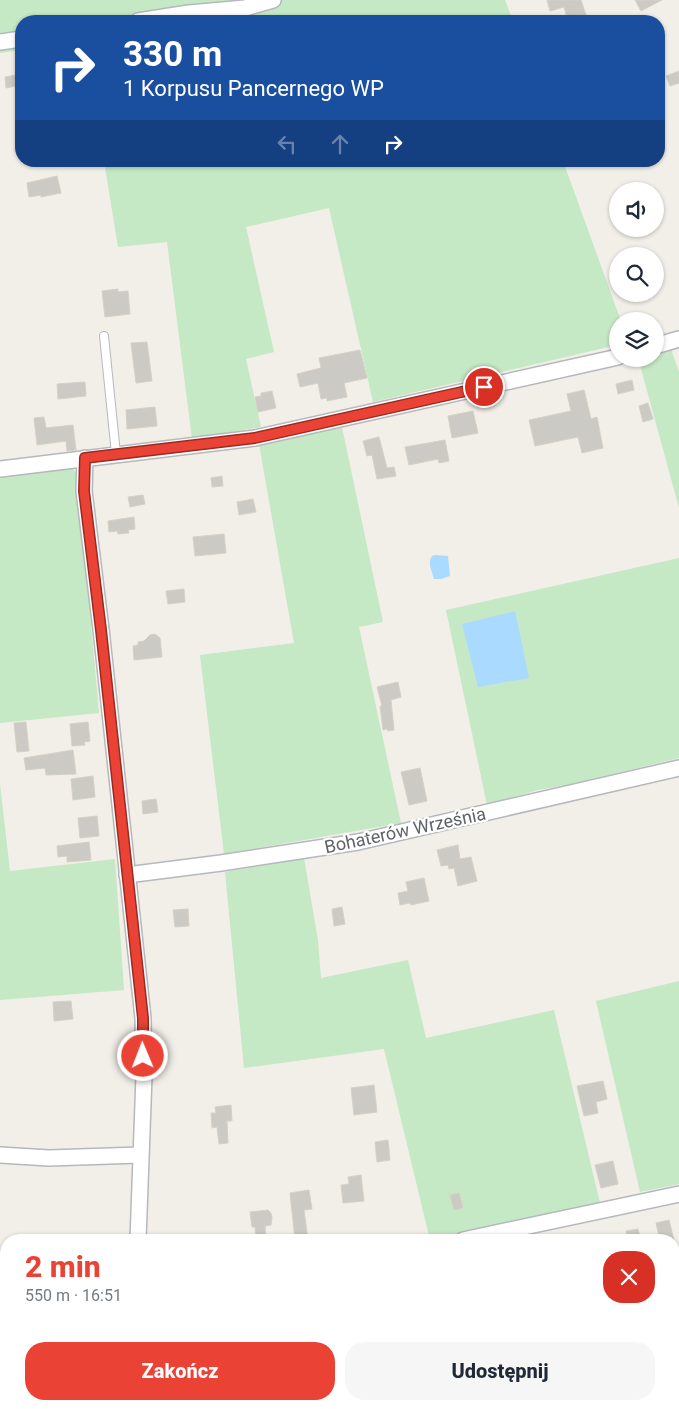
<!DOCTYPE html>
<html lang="pl">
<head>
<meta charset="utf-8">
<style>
  body { margin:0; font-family:Roboto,sans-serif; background:#f6f6f7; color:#1f2937; height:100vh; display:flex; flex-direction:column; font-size:19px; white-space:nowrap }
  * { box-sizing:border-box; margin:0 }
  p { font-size:16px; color:#747a83 }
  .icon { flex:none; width:28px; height:28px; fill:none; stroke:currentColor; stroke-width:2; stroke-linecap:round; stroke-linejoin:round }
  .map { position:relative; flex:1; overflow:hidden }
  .details { position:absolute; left:0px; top:1234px; width:680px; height:176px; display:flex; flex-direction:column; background:#fff; border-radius:20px 20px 0 0; box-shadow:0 1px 4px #0004 }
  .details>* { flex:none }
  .hud { position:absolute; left:15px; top:15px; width:650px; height:152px; border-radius:20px; box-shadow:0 1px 4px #0004; background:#1a4fa0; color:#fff; overflow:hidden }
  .buttons { position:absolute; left:609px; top:182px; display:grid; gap:10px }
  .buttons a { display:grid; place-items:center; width:55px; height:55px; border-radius:50%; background:#fff; box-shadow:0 1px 4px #0004; font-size:25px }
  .pin { position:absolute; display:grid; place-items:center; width:42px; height:42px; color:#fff; margin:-21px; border:2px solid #fff; border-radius:50%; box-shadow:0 1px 5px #0007 }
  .me { position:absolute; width:55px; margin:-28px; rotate:359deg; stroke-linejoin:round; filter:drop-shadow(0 0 4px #0008) }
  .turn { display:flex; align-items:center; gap:18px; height:105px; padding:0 25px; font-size:22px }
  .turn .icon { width:65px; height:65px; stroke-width:2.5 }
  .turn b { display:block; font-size:35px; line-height:42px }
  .lanes { display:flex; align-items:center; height:48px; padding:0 25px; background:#0003; justify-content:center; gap:25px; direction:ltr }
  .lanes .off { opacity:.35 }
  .round { display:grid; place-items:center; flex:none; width:52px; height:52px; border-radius:20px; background:#f6f6f7 }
  .summary { display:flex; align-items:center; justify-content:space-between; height:85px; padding:0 25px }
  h1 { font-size:30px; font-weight:800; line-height:38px; color:#ea4335 }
  .button { display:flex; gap:10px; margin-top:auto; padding:10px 25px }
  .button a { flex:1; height:58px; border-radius:20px; background:#ea4335; color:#fff; font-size:20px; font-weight:800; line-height:58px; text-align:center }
  .button a+a { background:#f6f6f7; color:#1f2937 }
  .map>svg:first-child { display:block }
</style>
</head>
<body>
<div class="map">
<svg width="679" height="1409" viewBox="0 0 679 1409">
  <rect width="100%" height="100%" fill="#f1efe8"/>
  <g fill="#c5e8c5">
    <polygon points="0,0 505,0 513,21 21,21 21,50 0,53"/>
    <polygon points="104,161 563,161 621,321 618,321 617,345 373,402 329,208 246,227 274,352 246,359 261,427 192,439 167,242 118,247"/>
    <polygon points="671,349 679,372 679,508 640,365"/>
    <polygon points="342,427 383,622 359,627 401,823 224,854 200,655 294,643 259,444"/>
    <polygon points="65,464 74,470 78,477 99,713 0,723 0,473"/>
    <polygon points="679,558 679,758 572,784 538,790 487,805 446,610"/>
    <polygon points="0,784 10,871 115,859 124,990 0,1000"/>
    <polygon points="304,858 318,940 321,978 408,960 426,1038 554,1010 600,1203 436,1240 430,1240 384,1049 244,1068 225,872"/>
    <polygon points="679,981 679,1184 640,1192 596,1001"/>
    <polygon points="411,1404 507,1404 508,1409 412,1409"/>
  </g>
  <g fill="#aadaff">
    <polygon points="435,555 448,556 450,576 441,579 434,579 430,566 430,560 432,556"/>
    <polygon points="515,611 529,678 478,687 462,624"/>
  </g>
  <g fill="#cccac5" stroke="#d6d1c6">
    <polygon points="547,0 581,0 588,21 568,21 564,7 550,11"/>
    <polygon points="635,0 662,0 641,11"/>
    <polygon points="679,71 679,83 670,86 666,76"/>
    <polygon points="21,74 21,85 6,88 5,77"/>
    <polygon points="57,176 61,193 41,197 41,195 29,197 27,183"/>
    <polygon points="118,289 118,292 128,291 130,314 105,317 102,291"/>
    <polygon points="147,342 152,381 136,383 131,343"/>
    <polygon points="360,350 367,378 344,383 347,397 327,401 327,398 321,399 318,383 300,387 297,374 321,368 319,358"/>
    <polygon points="632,380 634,390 618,394 616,384"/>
    <polygon points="85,382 86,396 58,399 57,384"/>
    <polygon points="584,390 591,419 597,417 603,448 582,453 578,437 535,446 529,420 571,411 567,394"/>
    <polygon points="272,391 276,408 258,412 255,397 261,396 261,393"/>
    <polygon points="648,403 653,419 643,422 639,406"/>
    <polygon points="155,407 157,426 127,429 126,410"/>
    <polygon points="473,411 478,433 452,438 448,416"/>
    <polygon points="44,417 46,428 73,425 76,450 67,451 66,441 37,445 34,418"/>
    <polygon points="379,437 387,468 394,467 396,476 377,479 372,455 367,456 363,441"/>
    <polygon points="445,440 449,461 439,463 438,459 409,465 405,447"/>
    <polygon points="222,476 223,486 212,487 211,478"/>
    <polygon points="143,495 145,504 130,507 128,497"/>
    <polygon points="253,499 256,512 239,515 237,502"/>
    <polygon points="134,517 135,529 128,530 129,533 118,534 117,531 109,532 108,521"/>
    <polygon points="224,534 226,553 195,556 193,537"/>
    <polygon points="184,589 185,602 168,604 166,591"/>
    <polygon points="155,634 160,638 162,657 134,660 133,646 138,645 138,642 144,641 150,635"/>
    <polygon points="398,682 401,697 391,700 394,730 388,731 387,729 383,730 380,706 382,706 377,687"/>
    <polygon points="26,722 29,751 17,752 14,723"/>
    <polygon points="88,722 90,741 84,742 85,745 72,746 70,724"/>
    <polygon points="73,750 76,774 46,775 45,768 26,770 24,758"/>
    <polygon points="420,768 427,801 409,805 401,772"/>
    <polygon points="93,776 95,797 73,800 71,779"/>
    <polygon points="156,799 158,812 143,814 142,801"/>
    <polygon points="97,816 99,836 80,838 78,818"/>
    <polygon points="89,842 91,860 67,862 67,856 58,857 57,846"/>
    <polygon points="458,845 460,859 471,857 477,881 458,886 454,868 449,869 448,865 441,866 437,850"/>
    <polygon points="424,878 429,901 411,905 410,903 400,905 398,893 408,891 406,882"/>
    <polygon points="342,907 345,924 334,926 332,909"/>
    <polygon points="188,909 189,926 175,927 173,910"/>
    <polygon points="71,1001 73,1019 54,1021 53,1002"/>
    <polygon points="603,1081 607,1099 596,1102 598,1113 584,1116 577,1086"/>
    <polygon points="374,1085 377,1112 354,1115 351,1088"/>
    <polygon points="231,1105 232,1121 227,1121 228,1143 219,1144 217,1127 212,1128 211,1113 216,1113 215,1107"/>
    <polygon points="388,1140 390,1160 377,1162 375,1142"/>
    <polygon points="613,1161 618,1184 601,1188 595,1165"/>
    <polygon points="361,1175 364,1201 343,1203 341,1185 349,1184 348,1177"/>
    <polygon points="309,1190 312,1209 304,1210 308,1240 295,1240 290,1193"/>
    <polygon points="459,1193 463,1208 454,1210 450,1195"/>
    <polygon points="268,1210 271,1213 272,1218 271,1225 265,1226 266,1237 256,1238 255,1227 252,1227 250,1212"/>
    <polygon points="669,1220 674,1240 660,1240 656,1223"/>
    <polygon points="638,1229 641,1240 628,1240 626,1231"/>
  </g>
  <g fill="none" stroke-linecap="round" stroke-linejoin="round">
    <g stroke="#b5b8bc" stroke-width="10">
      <g id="lane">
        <polyline points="104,336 116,454"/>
        <polyline points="329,1404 330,1405"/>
      </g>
    </g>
    <g stroke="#b5b8bc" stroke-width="18">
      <g id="street">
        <polyline points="138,21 189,13 245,8 273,0"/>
        <polyline points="0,42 21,39"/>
        <polyline points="655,346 679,339"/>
        <polyline points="85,458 84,491 101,629 143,1018 144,1076 138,1240"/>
        <polyline points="0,469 255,438 618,357"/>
        <polyline points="127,875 221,863 358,842 679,768"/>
        <polyline points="0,1155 49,1158 140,1155"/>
        <polyline points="463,1240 679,1194"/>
        <polyline points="139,1404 139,1409"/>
      </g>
    </g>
    <use href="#lane" stroke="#fff" stroke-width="8"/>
    <use href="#street" stroke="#fff" stroke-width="15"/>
  </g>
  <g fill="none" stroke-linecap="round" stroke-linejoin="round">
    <g stroke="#982c22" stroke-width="12">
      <polyline id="route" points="143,1056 143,1018 101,630 84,491 85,458 255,438 484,387"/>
    </g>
    <use href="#route" stroke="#ea4335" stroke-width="9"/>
  </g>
  <g text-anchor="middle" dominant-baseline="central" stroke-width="4.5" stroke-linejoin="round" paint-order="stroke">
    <g font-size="18" fill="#5f6368" stroke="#fff">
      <text transform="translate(405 830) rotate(-12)">Bohaterów Września</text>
    </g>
  </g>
</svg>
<div class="buttons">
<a><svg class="icon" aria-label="sound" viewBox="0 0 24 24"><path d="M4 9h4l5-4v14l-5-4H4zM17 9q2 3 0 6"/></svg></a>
<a><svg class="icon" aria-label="search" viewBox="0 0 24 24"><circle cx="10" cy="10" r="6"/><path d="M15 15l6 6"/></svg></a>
<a><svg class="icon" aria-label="layers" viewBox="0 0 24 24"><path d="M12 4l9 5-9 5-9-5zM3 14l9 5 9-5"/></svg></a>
</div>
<div class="pin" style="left:484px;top:387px;background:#d93025"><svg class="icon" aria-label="arrive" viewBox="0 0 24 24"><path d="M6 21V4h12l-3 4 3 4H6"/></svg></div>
<svg class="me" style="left:143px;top:1056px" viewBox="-20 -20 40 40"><circle r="17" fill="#ea4335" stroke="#fff" stroke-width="3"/><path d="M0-11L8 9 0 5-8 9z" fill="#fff"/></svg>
<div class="hud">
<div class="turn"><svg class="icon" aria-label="right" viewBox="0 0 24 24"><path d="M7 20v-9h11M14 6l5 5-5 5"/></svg><div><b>330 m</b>1 Korpusu Pancernego WP</div></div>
<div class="lanes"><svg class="icon off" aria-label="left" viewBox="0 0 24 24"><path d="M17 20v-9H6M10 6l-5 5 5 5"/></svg><svg class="icon off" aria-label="ahead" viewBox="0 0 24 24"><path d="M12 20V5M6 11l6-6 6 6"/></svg><svg class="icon" aria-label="right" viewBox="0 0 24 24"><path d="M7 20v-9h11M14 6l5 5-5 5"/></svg></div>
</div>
<section class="details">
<div class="summary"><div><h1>2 min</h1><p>550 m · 16:51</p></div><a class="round" style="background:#d93025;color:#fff"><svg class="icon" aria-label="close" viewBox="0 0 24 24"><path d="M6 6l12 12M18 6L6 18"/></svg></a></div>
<div class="button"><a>Zakończ</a><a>Udostępnij</a></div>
</section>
</div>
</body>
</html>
